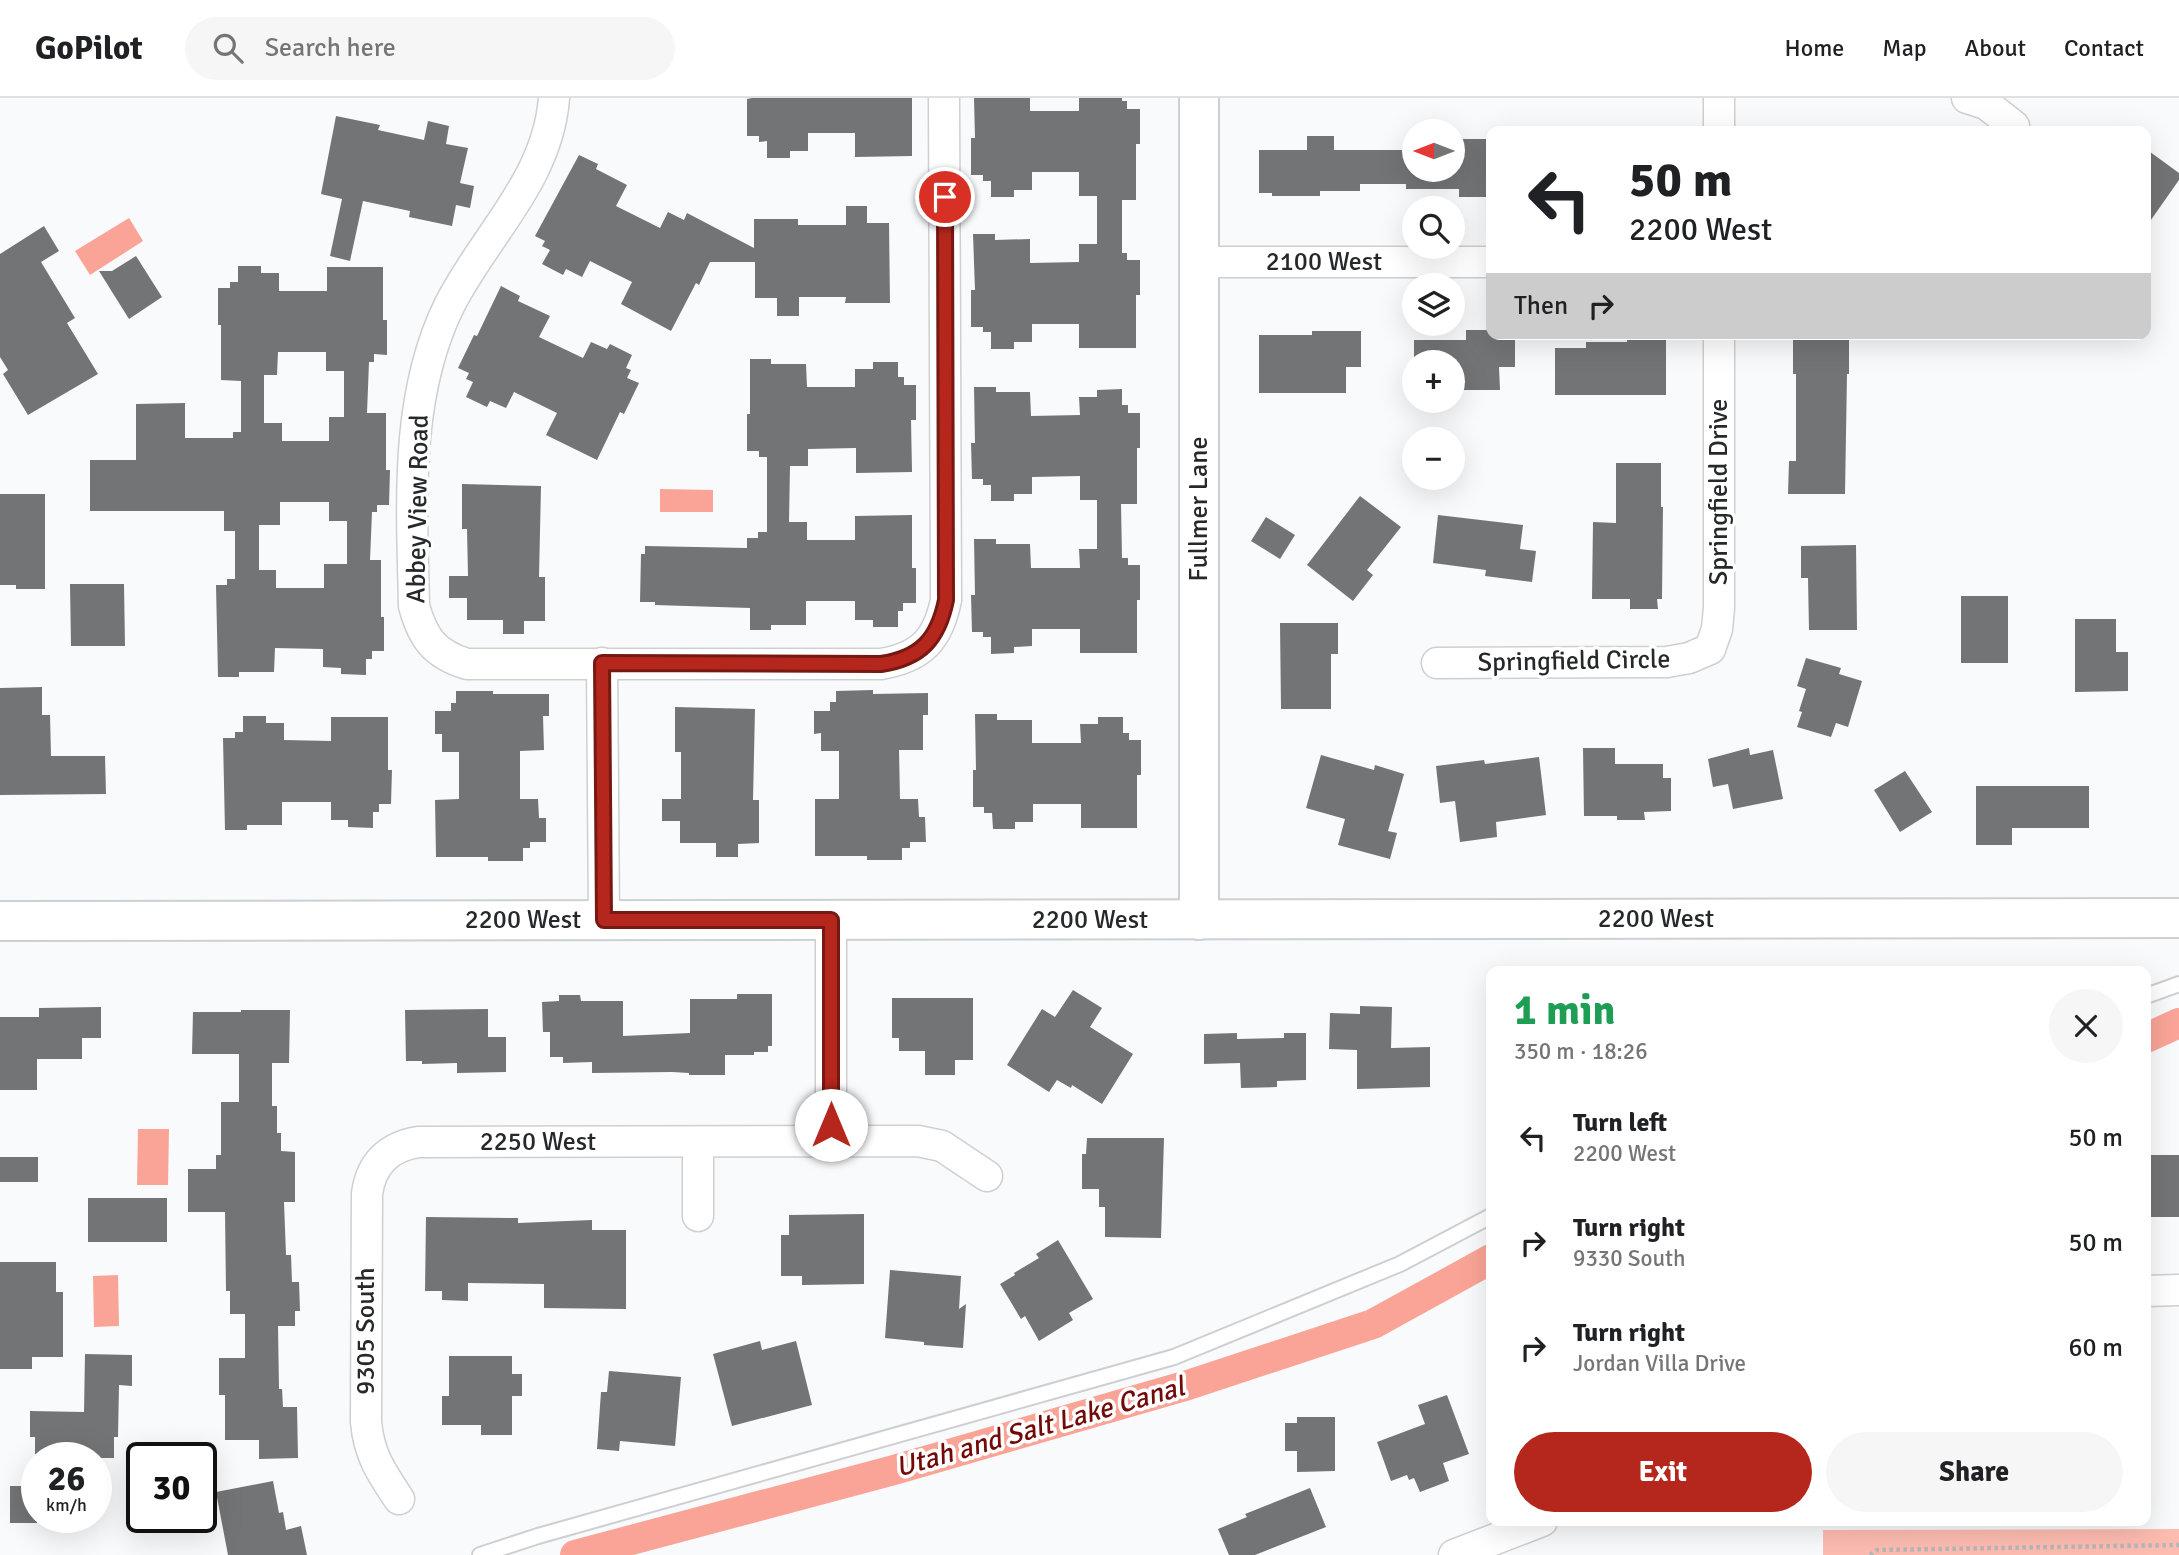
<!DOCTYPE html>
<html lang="en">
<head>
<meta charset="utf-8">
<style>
  body { margin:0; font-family:Signika,sans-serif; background:#f6f6f6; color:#202124; height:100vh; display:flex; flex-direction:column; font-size:26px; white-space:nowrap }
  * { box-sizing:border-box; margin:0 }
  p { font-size:23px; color:#757577 }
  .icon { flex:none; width:38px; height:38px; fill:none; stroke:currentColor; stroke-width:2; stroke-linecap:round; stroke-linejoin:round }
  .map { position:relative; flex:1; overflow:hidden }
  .sheet { position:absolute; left:1486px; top:868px; width:665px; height:560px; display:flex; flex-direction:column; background:#fff; border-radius:14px; box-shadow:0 7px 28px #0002 }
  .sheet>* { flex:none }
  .guide { position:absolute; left:1486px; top:28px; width:665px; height:214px; border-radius:14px; box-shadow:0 7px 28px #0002; background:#fff; color:#202124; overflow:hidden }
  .needle { width:46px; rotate:270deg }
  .controls { position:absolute; left:1402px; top:21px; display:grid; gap:14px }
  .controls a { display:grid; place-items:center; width:63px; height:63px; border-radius:50%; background:#fff; box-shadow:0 7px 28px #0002; font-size:35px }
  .speed { position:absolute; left:21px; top:1344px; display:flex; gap:14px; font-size:35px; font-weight:700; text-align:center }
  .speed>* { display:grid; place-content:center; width:91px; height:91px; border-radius:50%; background:#fff; box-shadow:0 7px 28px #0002; line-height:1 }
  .speed small { font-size:18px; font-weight:400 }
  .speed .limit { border:4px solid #111; border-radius:10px; background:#fff; color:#111 }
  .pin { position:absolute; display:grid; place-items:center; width:60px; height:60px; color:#fff; margin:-30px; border:4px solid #fff; border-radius:50%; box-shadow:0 2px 7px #0007 }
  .me { position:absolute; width:77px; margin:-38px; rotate:0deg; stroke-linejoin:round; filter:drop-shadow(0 0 5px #0008) }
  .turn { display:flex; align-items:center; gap:24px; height:147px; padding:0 28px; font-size:32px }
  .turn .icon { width:91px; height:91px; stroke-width:2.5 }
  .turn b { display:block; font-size:49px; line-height:60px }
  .then { display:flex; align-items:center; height:66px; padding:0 28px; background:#0003; gap:14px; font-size:26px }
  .round { display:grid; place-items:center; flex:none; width:74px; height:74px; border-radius:37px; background:#f6f6f6 }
  .overview { display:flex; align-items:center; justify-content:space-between; height:119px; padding:0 28px }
  h1 { font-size:42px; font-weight:700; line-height:52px; color:#1e9e55 }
  .button { display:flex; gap:14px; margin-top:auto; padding:14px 28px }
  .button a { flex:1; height:80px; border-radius:42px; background:#b5261d; color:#fff; font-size:28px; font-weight:700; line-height:80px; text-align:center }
  .button a+a { background:#f6f6f6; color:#202124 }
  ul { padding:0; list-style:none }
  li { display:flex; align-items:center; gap:21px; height:105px; padding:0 28px }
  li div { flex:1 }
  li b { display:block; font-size:26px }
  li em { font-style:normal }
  header { display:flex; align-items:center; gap:42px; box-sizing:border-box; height:98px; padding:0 35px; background:#fff; border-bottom:2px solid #e0e0e0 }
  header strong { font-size:33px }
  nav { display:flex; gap:38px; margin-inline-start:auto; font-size:24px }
  .search { width:490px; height:63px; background:#f6f6f6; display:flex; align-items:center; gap:18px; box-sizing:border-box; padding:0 24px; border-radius:38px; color:#757577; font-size:26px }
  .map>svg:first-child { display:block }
</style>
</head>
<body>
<header>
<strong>GoPilot</strong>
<div class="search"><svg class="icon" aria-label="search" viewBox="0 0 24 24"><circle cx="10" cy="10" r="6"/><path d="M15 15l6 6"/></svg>Search here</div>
<nav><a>Home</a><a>Map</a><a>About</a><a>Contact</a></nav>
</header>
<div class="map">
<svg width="2179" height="1457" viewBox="0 0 2179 1457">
  <rect width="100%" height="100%" fill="#f8fafc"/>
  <polygon fill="#febcb1" points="2179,1431 2179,1457 1823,1457 1823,1432"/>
  <g fill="#faa497">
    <polygon points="129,120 143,143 90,177 75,153"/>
    <polygon points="660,391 713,392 713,414 660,414"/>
    <polygon points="138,1031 169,1031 168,1087 137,1087"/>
    <polygon points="118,1177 119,1228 94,1229 93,1178"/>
  </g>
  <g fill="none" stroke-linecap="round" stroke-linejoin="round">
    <g stroke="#faa497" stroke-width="30">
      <polyline points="2146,940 2179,925"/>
      <polyline points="575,1457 894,1372 1188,1287 1373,1226 1491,1161"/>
    </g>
  </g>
  <g fill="#727476" fill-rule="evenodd">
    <polygon points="752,0 912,0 912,58 855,59 855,35 808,35 808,53 790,53 790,60 767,60 767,43 759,44 759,38 747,38 747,1"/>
    <polygon points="974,0 1030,0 1030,13 1079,13 1079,0 1122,0 1122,3 1127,3 1127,11 1140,11 1140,46 1136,46 1136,102 1122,102 1122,155 1127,155 1127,162 1140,162 1140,197 1136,197 1136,250 1079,250 1079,226 1032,226 1032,244 1014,244 1014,251 991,251 991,234 983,234 983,229 971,229 971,192 975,192 973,136 995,136 995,142 1030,141 1030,165 1079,164 1079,146 1097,146 1097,98 1079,98 1079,74 1032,74 1032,92 1014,92 1014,99 991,99 991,83 983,83 983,77 971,77 971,40 975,40"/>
    <polygon points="336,18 380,27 378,32 424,42 428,23 449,28 446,46 468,50 460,85 474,88 470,110 456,107 452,128 409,119 410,113 363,103 350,163 330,158 342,101 321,96"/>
    <polygon points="1307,38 1334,38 1334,52 1405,52 1405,42 1414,42 1414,72 1452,72 1452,41 1491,41 1491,99 1459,99 1459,91 1406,91 1406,86 1360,86 1360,93 1320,93 1320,98 1272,98 1272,95 1259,95 1259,52 1307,52"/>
    <polygon points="2146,51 2179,75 2179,82 2146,129"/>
    <polygon points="579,57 598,66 596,71 627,87 616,108 660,130 668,114 684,122 687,115 754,150 754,121 798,121 798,127 846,127 846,108 867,108 867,125 889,125 890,205 845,205 846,199 799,199 799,218 777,218 777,200 755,200 755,164 710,164 699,187 696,185 671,233 621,206 632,184 590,163 582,179 566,171 563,177 542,166 550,152 542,148 545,143 535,138"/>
    <polygon points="44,128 59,153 41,164 75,220 67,225 98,276 28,317 3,276 8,272 0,259 0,156"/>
    <polygon points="136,158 162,199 129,221 99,173 112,173"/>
    <path d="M 238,168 L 261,168 L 261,175 L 279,175 L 279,193 L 327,193 L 327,169 L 383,169 L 383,222 L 387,222 L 387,257 L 374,256 L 374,264 L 369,264 L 367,315 L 386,315 L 386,372 L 390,372 L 389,407 L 377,407 L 377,414 L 372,414 L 370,462 L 381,462 L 381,519 L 384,519 L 384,553 L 372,553 L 372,561 L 366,561 L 366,577 L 341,576 L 341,570 L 323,569 L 323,551 L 275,550 L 274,574 L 239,574 L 239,579 L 218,579 L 216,487 L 227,487 L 227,481 L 235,481 L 235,433 L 224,433 L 224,413 L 90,413 L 90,362 L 136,362 L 136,306 L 185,305 L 185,340 L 233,340 L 233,334 L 241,334 L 241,283 L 221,282 L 221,227 L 218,227 L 218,190 L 230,190 L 230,184 L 238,184 ZM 278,254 L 326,254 L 326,273 L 344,273 L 344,319 L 329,319 L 329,343 L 282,343 L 282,325 L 264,325 L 264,277 L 277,277 ZM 280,404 L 329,404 L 329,423 L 347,423 L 347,466 L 324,466 L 324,490 L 276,490 L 276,472 L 259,472 L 259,427 L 280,427 Z"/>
    <polygon points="501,188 520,198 518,203 550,218 539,239 583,260 591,244 607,251 610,246 632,257 626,270 631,272 627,280 639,285 624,316 620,314 597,362 546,337 557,315 514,294 506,310 490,303 487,309 466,299 473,284 466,281 469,275 458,270 474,237 477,238"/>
    <polygon points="1466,232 1491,232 1491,236 1515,236 1515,269 1499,269 1500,292 1452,292 1452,264 1414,264 1414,242 1466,242"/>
    <polygon points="1312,233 1361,233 1361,269 1346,269 1346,295 1259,295 1259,237 1312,237"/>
    <polygon points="1627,236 1666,236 1666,297 1555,297 1555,250 1586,250 1586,244 1627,244"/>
    <polygon points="1798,236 1849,236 1849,276 1847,276 1845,396 1788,396 1789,363 1796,363 1796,276 1793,276 1793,239 1798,239"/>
    <polygon points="750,261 771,261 771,266 806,266 807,289 855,289 855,271 873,271 873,264 898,264 898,279 904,279 904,287 916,287 916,322 911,322 912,374 856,375 856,350 808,351 808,368 790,368 789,424 807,424 807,442 855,442 855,418 912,417 912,470 916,470 916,505 903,505 903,513 898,513 898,529 873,529 873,522 855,522 855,503 806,503 806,527 771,527 771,532 750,532 750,510 655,507 655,504 640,504 641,456 645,456 645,448 747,450 747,440 758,440 758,434 767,434 767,359 759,359 759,353 747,353 747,316 750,316"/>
    <polygon points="974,289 996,289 996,294 1030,294 1031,318 1080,317 1079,299 1097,299 1097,292 1122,291 1122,307 1128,307 1128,315 1140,315 1140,350 1137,350 1137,406 1121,406 1122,460 1128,460 1128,467 1140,467 1140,502 1137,502 1137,555 1080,555 1080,531 1032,531 1032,548 1014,549 1014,555 991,556 991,539 983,539 983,534 972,534 971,497 975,497 974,441 996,441 996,446 1030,446 1031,470 1080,470 1079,451 1097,451 1097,402 1080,402 1080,378 1032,379 1032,396 1014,396 1014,403 991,403 991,387 983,387 983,381 972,381 971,345 975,345"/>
    <polygon points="1616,365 1661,365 1661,409 1663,409 1662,501 1657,501 1658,511 1630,511 1630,501 1592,501 1593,424 1616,425"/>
    <polygon points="462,386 541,388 539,479 545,479 545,523 524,523 524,536 503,536 503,522 467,522 467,500 449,500 449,478 468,478 467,431 462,431"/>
    <polygon points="0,396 45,396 45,491 16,491 16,487 0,487"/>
    <polygon points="1360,398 1401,429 1367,472 1373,477 1353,503 1307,467"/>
    <polygon points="1438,417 1523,427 1520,451 1536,453 1532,484 1485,478 1486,472 1433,465"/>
    <polygon points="1266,419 1295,437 1280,461 1251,443"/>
    <polygon points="1856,447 1857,532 1809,532 1808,480 1801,480 1801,448"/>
    <polygon points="70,486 124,486 125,548 71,548"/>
    <rect x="1961" y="498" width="47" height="67"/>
    <polygon points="2075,521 2116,521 2116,554 2128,554 2128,593 2075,594"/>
    <polygon points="1280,525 1338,525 1338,556 1331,556 1331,611 1281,611"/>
    <polygon points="1806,560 1841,570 1839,576 1862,583 1848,629 1836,625 1831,639 1797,629 1802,614 1799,613 1806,591 1797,588"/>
    <polygon points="42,589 42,617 50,617 51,658 105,658 106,696 0,697 0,590"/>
    <polygon points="873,592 873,596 928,595 928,617 923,617 923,652 899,652 900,701 918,701 919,719 925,719 926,744 910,744 910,750 902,750 902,762 867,762 867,758 815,758 815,701 839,701 839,653 821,653 821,635 814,636 814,613 830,613 830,604 836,604 836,593"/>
    <polygon points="456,593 493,593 493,596 549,596 549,618 543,618 544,652 520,653 520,701 538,701 539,720 546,720 546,744 530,744 530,750 523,750 523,763 488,763 488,759 436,759 435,702 459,701 459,654 442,654 442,636 435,636 435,613 451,613 451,605 456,605"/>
    <polygon points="675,609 755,611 753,702 759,702 759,745 738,746 738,759 716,759 716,745 680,745 680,723 662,723 662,701 681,701 681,654 675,654"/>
    <polygon points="975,616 997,616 997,622 1032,622 1032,645 1081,645 1080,626 1098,626 1098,619 1123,619 1123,635 1129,635 1129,642 1141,642 1141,677 1137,677 1137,730 1081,730 1081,706 1033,706 1033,724 1015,724 1015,731 993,731 992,715 984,715 984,709 973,709 973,672 976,672"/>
    <polygon points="243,618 266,618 266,625 284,625 284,642 331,643 331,619 388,619 388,672 392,672 391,706 379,706 379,714 373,714 373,730 348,729 348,722 331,722 331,704 282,704 282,727 247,727 247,732 225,732 223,640 235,640 235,634 243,634"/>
    <polygon points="1583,650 1615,650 1615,666 1663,666 1663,680 1671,680 1671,713 1644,714 1645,722 1617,722 1617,718 1584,718"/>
    <polygon points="1749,650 1750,657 1773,652 1783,701 1733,711 1728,686 1713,689 1708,661"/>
    <polygon points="1321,657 1374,672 1375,667 1404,676 1388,733 1397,735 1390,761 1338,747 1345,721 1306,710"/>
    <polygon points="1539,659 1546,717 1496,724 1497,739 1460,744 1455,703 1440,705 1436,668 1484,662 1485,666"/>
    <polygon points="1905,673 1932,714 1900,734 1874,692"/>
    <polygon points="1976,688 2089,688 2089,730 2012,730 2012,747 1976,747"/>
    <polygon points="1073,892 1102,910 1090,929 1133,956 1102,1006 1072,987 1071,990 1057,982 1049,994 1007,967 1042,911 1055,919"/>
    <polygon points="737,896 772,896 772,948 768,948 768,954 754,954 754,957 725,957 725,977 689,977 689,975 672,974 592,975 592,964 563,965 563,959 550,959 550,934 543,934 542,904 559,903 559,897 580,897 581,903 623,903 623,938 690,935 690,901 737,901"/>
    <polygon points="892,900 973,900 973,962 955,962 955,977 925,977 925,953 899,953 899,940 892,940"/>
    <polygon points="1360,908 1392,909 1391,950 1430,949 1430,989 1357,991 1357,952 1329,951 1330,915 1360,916"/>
    <polygon points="101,909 101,940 82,940 82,961 37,961 37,992 0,992 0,919 39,919 39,910"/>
    <polygon points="488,911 488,939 506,939 506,974 457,975 457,965 422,966 422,963 406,963 405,912"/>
    <polygon points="241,912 290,912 289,965 272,965 272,1008 277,1008 277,1035 281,1035 281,1053 295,1054 295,1104 284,1104 286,1157 291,1157 292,1184 299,1184 300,1213 295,1213 295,1228 278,1228 279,1291 282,1291 283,1309 297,1309 298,1360 259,1361 259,1342 225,1342 225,1297 219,1297 219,1260 245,1260 245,1216 230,1216 230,1193 226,1193 225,1114 188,1114 188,1071 216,1071 216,1057 221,1057 221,1004 239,1004 239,956 192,956 193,914 241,914"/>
    <polygon points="1237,935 1237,941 1284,940 1284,935 1306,935 1306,982 1277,983 1277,989 1241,990 1240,965 1204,966 1204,936"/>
    <polygon points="1087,1040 1164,1040 1161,1140 1105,1139 1105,1109 1099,1109 1099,1091 1082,1091 1082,1056 1086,1056"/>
    <polygon points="2146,1057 2179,1057 2179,1119 2148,1119 2148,1116 2146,1116"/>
    <rect x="0" y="1059" width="38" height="25"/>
    <rect x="88" y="1100" width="79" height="44"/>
    <polygon points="864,1116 864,1186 802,1187 802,1178 781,1178 781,1137 789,1137 789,1117"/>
    <polygon points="426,1119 518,1120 518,1125 592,1122 592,1132 626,1132 626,1211 544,1210 544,1186 468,1185 468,1203 442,1202 442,1193 425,1193"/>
    <polygon points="1058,1142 1093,1201 1069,1215 1073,1222 1039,1243 1025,1218 1021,1221 1000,1186 1015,1177 1014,1175 1039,1160 1036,1156"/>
    <polygon points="0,1164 56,1164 56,1194 63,1194 63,1259 32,1259 32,1271 0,1271"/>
    <polygon points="890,1172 961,1178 959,1211 966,1206 963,1250 924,1247 924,1244 885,1240"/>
    <polygon points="760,1243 762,1252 796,1243 812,1307 732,1328 713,1256"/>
    <polygon points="85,1256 132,1257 132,1288 119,1287 118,1339 114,1339 114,1360 35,1360 35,1339 30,1339 30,1313 84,1314"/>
    <polygon points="449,1258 512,1258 512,1276 522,1276 522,1298 512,1298 512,1337 481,1337 481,1327 442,1327 442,1298 449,1298"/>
    <polygon points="609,1273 681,1279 675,1348 620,1343 619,1353 597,1351 601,1294 607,1294"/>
    <polygon points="1447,1297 1469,1356 1443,1365 1449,1383 1420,1394 1414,1380 1409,1382 1407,1377 1391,1383 1377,1344 1425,1326 1418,1307"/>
    <polygon points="1297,1319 1335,1319 1335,1373 1297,1374 1297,1353 1285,1353 1285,1325 1297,1325"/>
    <polygon points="273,1383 279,1415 283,1414 286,1432 301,1428 307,1457 228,1457 216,1394"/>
    <rect x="10" y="1388" width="27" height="37"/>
    <polygon points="1310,1390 1326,1429 1255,1457 1229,1457 1218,1431 1247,1419 1245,1416"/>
  </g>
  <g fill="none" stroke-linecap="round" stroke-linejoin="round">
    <g stroke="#cdd0d2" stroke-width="18">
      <g id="lane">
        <polyline points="2146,898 2179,886"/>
        <polyline points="480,1457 538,1438 1174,1259 1400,1166 1491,1118"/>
      </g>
    </g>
    <g stroke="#cdd0d2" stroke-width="33">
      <g id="street">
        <path d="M 554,0 C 548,82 484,138 449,208 C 404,300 412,408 414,508 C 423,540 434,556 467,566 L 881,566 C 922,559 938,541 946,502 L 944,0"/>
        <polyline points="1719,0 1719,33"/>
        <polyline points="1967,0 1986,6 2014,28"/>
        <polyline points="1199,164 1491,164"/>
        <polyline points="602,565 604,822"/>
        <polyline points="1437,565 1667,564 1689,560 1710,551 1717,531 1719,510 1719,236"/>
        <polyline points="831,822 831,1043"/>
        <polyline points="698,1118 698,1044"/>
        <polyline points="2146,1193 2179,1192"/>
        <path d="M 399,1401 C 381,1374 369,1357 366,1324 L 367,1096 C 371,1066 388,1049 418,1044 L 918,1043 L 942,1048 L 987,1078"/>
        <polyline points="1454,1457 1542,1423"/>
      </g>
    </g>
    <g stroke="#cdd0d2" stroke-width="42">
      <g id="secondary">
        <polyline points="1199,822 1199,0"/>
        <polyline points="0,823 2179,820"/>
      </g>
    </g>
    <polyline stroke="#b5b6b8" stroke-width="4.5" stroke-dasharray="3.5 3.5" stroke-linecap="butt" points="1870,1457 1877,1452 2179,1447"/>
    <use href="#lane" stroke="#fff" stroke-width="14"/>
    <use href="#street" stroke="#fff" stroke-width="30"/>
    <use href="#secondary" stroke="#fff" stroke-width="38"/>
  </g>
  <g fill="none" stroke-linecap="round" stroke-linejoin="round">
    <g stroke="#761913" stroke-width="18">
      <path id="route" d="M 831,1027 L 831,822 L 604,822 L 602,565 L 881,566 C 921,560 938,541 946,502 L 945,99"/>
    </g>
    <use href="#route" stroke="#b5261d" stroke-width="12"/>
  </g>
  <g text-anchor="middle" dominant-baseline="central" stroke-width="7" stroke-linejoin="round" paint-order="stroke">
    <g font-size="26" fill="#272829" stroke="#fff">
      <text x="1324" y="164">2100 West</text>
      <text transform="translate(1719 394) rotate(-90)">Springfield Drive</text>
      <text transform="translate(418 411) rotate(-89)">Abbey View Road</text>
      <text transform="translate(1199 411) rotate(-90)">Fullmer Lane</text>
      <text transform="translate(1574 563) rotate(-1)">Springfield Circle</text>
      <text x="1656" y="821">2200 West</text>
      <text x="523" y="822">2200 West</text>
      <text x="1090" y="822">2200 West</text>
      <text x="538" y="1044">2250 West</text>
      <text transform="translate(366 1233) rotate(-90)">9305 South</text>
    </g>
    <g font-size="28" font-style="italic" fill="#710b07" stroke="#fff">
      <text transform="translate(1040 1329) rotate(-16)">Utah and Salt Lake Canal</text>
    </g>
  </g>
</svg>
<div class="controls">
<a><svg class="needle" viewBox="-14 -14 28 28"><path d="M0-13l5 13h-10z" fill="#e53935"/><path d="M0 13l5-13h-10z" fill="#757577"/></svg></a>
<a><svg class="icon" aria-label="search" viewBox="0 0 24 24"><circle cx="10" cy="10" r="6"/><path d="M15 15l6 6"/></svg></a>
<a><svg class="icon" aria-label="layers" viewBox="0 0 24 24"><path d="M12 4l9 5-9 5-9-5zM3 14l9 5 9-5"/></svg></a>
<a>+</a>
<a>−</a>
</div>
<div class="speed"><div>26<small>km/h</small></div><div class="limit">30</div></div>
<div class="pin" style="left:945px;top:99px;background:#d93025"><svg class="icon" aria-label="arrive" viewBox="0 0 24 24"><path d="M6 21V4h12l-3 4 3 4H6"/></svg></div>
<svg class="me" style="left:831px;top:1027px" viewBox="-20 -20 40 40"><circle r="19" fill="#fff"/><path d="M0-13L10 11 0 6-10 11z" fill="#b5261d"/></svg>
<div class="guide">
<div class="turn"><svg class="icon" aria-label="left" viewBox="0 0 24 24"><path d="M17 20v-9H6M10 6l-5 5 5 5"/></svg><div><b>50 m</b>2200 West</div></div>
<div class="then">Then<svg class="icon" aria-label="right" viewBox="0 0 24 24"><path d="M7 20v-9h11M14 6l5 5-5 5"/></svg></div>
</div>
<section class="sheet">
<div class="overview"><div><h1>1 min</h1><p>350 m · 18:26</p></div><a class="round"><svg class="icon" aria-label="close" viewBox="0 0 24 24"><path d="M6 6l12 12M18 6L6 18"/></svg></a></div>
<ul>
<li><svg class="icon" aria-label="left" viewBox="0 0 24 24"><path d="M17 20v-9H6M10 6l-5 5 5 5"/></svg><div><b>Turn left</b><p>2200 West</p></div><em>50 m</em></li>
<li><svg class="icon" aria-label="right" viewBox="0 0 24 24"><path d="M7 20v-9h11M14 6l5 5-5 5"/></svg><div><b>Turn right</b><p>9330 South</p></div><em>50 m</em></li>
<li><svg class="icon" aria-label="right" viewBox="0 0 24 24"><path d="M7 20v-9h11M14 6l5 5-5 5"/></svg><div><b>Turn right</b><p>Jordan Villa Drive</p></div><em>60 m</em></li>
</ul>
<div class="button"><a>Exit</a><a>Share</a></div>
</section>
</div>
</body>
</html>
